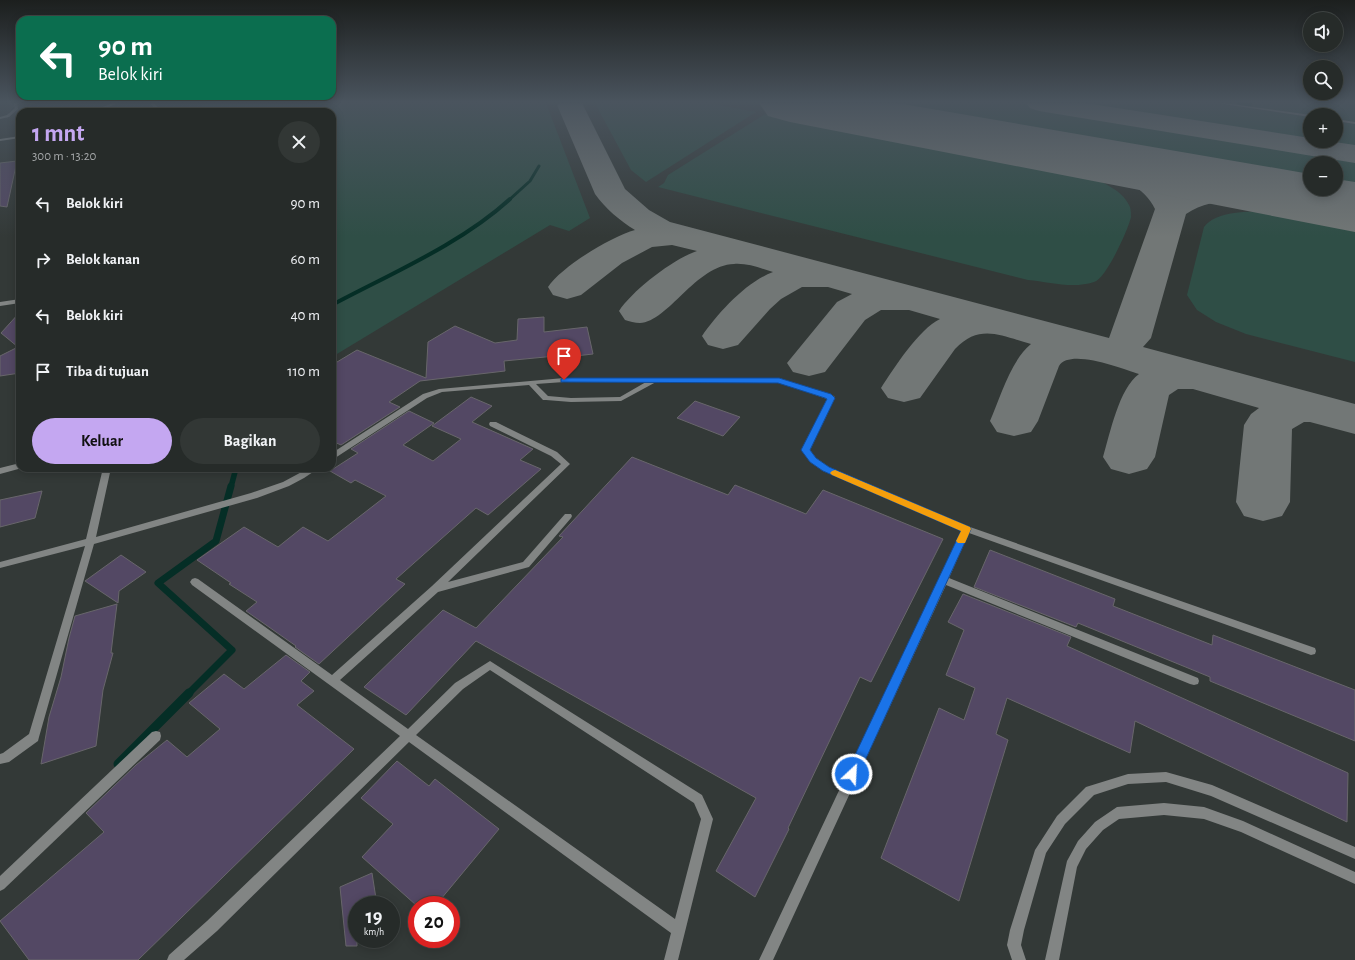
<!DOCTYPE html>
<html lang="id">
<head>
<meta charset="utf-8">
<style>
  body { margin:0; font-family:"Alegreya Sans",sans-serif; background:#323735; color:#f1f3f6; height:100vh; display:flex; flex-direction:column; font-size:15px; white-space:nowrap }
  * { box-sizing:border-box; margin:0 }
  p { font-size:13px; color:#a4a7a8 }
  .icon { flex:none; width:22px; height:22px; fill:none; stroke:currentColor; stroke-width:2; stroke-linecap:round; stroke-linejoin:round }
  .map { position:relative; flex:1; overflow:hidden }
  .panel { position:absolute; left:16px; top:108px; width:320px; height:364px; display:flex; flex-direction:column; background:#262b29; border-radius:12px; box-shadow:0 2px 10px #0003,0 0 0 1px #424746 }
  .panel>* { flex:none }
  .guide { position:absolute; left:16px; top:16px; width:320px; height:84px; border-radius:12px; box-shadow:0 2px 10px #0003,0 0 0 1px #424746; background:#0b6e4f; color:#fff; overflow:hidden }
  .buttons { position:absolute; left:1303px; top:12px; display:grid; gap:8px }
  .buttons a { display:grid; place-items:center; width:40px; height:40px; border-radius:50%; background:#262b29; box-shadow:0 2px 10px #0003,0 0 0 1px #424746; font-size:20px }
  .speed { position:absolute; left:348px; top:896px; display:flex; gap:8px; font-size:20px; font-weight:700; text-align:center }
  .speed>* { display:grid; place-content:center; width:52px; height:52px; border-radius:50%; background:#262b29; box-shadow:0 2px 10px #0003,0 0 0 1px #424746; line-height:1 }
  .speed small { font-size:10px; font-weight:400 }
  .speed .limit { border:6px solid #d22; background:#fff; color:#111 }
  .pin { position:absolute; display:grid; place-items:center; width:34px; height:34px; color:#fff; margin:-41px -17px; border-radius:50% 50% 50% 0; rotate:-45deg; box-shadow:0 0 4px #0007 }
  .pin .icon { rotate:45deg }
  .me { position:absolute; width:44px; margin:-22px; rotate:25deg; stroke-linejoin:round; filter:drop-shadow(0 0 3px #0008) }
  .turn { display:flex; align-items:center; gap:14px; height:84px; padding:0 16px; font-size:18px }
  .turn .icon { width:52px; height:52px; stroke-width:2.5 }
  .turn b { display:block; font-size:28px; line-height:34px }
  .round { display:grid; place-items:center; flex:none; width:42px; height:42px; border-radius:21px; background:#323735 }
  .head { display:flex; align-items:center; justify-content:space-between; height:68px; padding:0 16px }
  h1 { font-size:24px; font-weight:600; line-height:30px; color:#c4a7f1 }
  .button { display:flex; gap:8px; margin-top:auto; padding:8px 16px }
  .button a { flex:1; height:46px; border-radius:24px; background:#c4a7f1; color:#111; font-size:16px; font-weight:600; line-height:46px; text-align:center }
  .button a+a { background:#323735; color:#f1f3f6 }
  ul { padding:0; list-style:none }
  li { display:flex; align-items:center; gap:12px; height:56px; padding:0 16px }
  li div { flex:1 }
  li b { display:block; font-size:15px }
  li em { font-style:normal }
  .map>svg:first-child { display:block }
</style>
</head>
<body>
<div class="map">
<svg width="1355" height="960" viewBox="0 0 1355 960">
  <rect width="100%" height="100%" fill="#333937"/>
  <g fill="#2f4e46">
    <polygon points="205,103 546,103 590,218 569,231 550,225 332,357 332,112 196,112"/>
    <polygon points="597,103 708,103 756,112 646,182 631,170 596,105"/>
    <polygon points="863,103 1039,103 1355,154 1355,190 1336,187 1336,163 1310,163 1310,182"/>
    <polygon points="1082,103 1214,103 1310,117 1310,139"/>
    <polygon points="1228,103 1355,103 1355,122 1336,119 1336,115 1310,115"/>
    <path d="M 765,114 L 1088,176 C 1102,182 1122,190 1129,205 C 1131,208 1131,214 1131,217 C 1128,230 1106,279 1094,282 C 1073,289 1049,282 1028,280 L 658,187 L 664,183 L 668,175 Z"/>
    <polygon points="1336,121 1355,124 1355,146 1322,141 1336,141"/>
    <path d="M 1269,211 L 1355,228 L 1355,362 L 1246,334 L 1216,322 L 1197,310 L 1187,295 L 1204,227 C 1217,210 1249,212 1269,211 Z"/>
  </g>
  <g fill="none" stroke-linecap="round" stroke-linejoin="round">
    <g stroke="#052e26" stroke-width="3">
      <polyline points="1238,103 1250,105 1251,103"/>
      <polyline points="509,200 530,181 539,166"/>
    </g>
    <path stroke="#052e26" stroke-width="4" d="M 332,305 C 390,274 461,244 510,199"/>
    <polyline stroke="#052e26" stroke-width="5.5" points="231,487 236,468"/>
    <polyline stroke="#052e26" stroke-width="7" points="188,694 232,650 158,583 216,541 231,486"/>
    <polyline stroke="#052e26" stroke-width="9" points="118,764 189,693"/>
    <g fill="#727776" fill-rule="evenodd">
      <path d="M 559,103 L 583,103 L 583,105 L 625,189 L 649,210 L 670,222 L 1109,338 L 1155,209 C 1144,186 1120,177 1097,170 C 1087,167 1078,166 1072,158 L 1077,152 L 1087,149 L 1135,163 L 1158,174 L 1168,182 L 1177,192 C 1218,177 1267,180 1309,190 L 1314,197 L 1309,204 C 1296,207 1284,205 1270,203 C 1241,200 1211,197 1186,214 L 1151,338 L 1143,347 L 1355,404 L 1355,434 L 1310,422 L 1304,422 L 1292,429 L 1290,502 L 1282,516 L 1263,521 L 1244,516 L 1236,502 L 1244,425 L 1251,414 L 1259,408 L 1193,389 L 1178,389 L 1169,395 L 1155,457 L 1147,469 L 1129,474 L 1111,469 L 1103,457 C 1110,434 1119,388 1139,374 C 1122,369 1070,348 1059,366 L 1038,421 L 1031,432 L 1014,436 L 997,432 L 990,421 C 1000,398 1011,360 1031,344 C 1001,336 980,323 955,349 L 920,398 L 904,402 L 888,398 L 881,388 C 894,368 919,329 940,319 L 909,310 L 881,310 L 865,320 L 825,372 L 809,376 L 793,372 L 787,363 L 837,302 L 852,294 L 828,287 L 802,287 L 781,299 L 770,309 L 738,345 L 723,349 L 708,345 L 702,336 C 718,313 746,282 773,272 C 760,268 747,263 734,264 C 696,265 668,322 640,323 C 635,323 629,321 625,320 L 619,311 C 633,290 673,259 697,251 L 672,245 L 652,247 L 622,263 L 581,295 L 567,299 L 553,295 L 548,287 C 561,267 612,236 635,230 C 620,221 605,208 595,194 L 557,105 Z"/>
      <polygon points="1026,103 1085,103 1310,138 1310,141 1328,141 1355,145 1355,163 1039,111 1030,108"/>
    </g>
    <polygon fill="#727776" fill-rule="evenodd" points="759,103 897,103 1310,174 1310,189 1336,189 1336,179 1355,182 1355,232 790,122 768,116"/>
  </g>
  <g fill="#534864" stroke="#68666b">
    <polygon points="17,161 7,207 0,206 0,163"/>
    <polygon points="20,312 20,373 0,376 0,356 18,347 1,333"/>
    <polygon points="544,317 544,332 587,327 593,354 567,357 566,355 504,361 505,371 420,381 389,402 400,407 341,445 332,441 332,365 357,350 426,378 428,342 455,326 495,343 517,340 518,319"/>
    <polygon points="471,397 492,406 472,422 533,449 520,460 541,469 488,515 476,508 396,579 405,584 319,664 295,647 296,646 246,611 257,602 229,584 231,583 197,560 244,527 278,547 303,527 328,541 386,496 355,480 351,483 330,471 358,453 351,449 409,411 434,423 403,445 433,461 461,439 432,426"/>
    <polygon points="695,401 740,417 723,436 677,418"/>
    <polygon points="632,457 728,495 735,485 806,514 823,490 943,539 871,682 860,677 788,828 789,829 755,897 716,871 756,798 476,641 406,715 364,687 443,610 476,628 563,537 559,536"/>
    <polygon points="42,491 35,518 0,527 0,500"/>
    <polygon points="990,550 1115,599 1113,606 1212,645 1213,635 1355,690 1355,741 1210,681 1210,677 1078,623 1076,627 974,587"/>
    <polygon points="121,555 146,572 119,591 118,603 85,581"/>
    <polygon points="963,594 1071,637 1067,646 1348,773 1347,822 1135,721 1130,753 1007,698 996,734 1008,740 959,901 881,858 939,708 964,720 975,688 946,675 964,630 948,622"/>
    <polygon points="117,604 111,653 113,653 103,690 96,746 41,764 49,717 61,677 69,638 75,616"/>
    <polygon points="286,655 310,672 301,681 314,691 297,705 354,749 138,960 29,960 0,921 104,832 86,813 136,765 167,740 187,757 220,729 189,703 224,674 244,689"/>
    <polygon points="397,761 429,786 435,779 499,829 436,905 416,905 362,857 393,824 361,798"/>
    <polygon points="372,873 377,905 357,905 357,946 346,946 340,887"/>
  </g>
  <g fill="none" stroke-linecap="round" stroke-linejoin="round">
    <g fill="#828584" fill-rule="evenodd">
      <polygon points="13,103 17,103 18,109 9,117 0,119 0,117 7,115 15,108"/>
      <polygon points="113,103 118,103 97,112 95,112 95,110 59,110 57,109 59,108 100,108"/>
      <polygon points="150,103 154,103 160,110 159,112 155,112 156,110"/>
      <polygon points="1216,103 1224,103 1311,115 1310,117"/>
      <polygon points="1336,119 1355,122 1355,124 1336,121"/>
      <polygon points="20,136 20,138 0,141 0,139"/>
      <polygon points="20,299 20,303 0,306 0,302"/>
      <path d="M 564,378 L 779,378 L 834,396 L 835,398 L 810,450 L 816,458 L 829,467 L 970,527 L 1315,648 L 1316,651 L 1315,654 L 1311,655 L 969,533 L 949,578 L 1198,678 L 1199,681 L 1198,684 L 1194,685 L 1190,684 L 946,585 L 773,960 L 759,960 L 962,530 L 823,471 L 810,462 L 802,450 L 827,399 L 778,382 L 656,382 L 621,401 L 571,402 L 546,400 L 543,400 L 529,385 L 442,392 L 427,398 L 332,460 L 332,453 L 423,394 L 439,389 ZM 564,382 L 646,382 L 620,397 L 571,398 L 548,396 L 536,384 Z"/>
      <path d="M 490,422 L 496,422 L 557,452 L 570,464 L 448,582 L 523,562 L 565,514 L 571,514 L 572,516 L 571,518 L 529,567 L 438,592 L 340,680 L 408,729 L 455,683 L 490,661 L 702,795 L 713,819 L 678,960 L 664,960 L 671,933 L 409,742 L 217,931 L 184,960 L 167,960 L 169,955 L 207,921 L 400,736 L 192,585 L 190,582 L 192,579 L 195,578 L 198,579 L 332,675 L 432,586 L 561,464 L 551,456 L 490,426 L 489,424 ZM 490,670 L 694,803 L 701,819 L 675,919 L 416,735 L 463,689 Z"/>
      <polygon points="20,463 20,468 22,468 0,474 0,468"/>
      <polygon points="103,468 111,468 96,537 251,493 283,482 309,468 319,468 304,478 289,486 257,498 94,544 39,737 38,741 9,762 0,764 0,754 3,753 29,734 85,546 0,568 0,562 86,539"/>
      <polygon points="156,731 160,732 161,736 160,740 4,889 0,891 0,876 152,732"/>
      <polygon points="1166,772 1212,785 1355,847 1355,859 1211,796 1166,782 1128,784 1094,795 1065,824 1046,853 1024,930 1021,945 1026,960 1012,960 1007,945 1010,930 1035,850 1057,816 1086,787 1128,774"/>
      <polygon points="1164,803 1204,807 1243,821 1355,872 1355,884 1241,832 1204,819 1164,815 1119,819 1103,830 1086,849 1077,867 1059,960 1045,960 1067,861 1078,841 1095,822 1117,807"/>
    </g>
  </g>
  <linearGradient id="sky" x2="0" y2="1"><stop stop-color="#1c1f1e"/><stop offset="0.43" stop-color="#4a545e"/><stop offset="1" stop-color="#4a545e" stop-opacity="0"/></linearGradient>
  <rect width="1355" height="237" fill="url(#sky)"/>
  <polygon fill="#1a73e8" stroke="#114b97" points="564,378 779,378 831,394 835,398 810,450 816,458 829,467 970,527 971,529 857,778 852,780 847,778 846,774 961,531 823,471 810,462 801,450 827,399 825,398 778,383 561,382 561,379"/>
  <polygon fill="#f59e0b" points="835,470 970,527 971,529 965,543 958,543 956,541 961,531 832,475 830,473 832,471"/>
</svg>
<div class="buttons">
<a><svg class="icon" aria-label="sound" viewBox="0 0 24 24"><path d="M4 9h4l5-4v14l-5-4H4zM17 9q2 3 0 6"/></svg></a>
<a><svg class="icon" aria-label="search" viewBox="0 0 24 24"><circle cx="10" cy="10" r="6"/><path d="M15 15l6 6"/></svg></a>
<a>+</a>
<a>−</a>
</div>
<div class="speed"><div>19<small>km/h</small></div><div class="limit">20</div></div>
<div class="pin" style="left:564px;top:380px;background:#d93025"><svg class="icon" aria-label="arrive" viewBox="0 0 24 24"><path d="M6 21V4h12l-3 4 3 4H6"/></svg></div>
<svg class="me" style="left:852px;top:774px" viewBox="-20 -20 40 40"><circle r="17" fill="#1a73e8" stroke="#fff" stroke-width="3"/><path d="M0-11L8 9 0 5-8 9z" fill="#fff"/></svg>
<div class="guide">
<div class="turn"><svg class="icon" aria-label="left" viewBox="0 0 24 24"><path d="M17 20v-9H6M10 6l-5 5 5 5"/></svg><div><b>90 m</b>Belok kiri</div></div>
</div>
<section class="panel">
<div class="head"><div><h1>1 mnt</h1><p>300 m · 13:20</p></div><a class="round"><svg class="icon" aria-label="close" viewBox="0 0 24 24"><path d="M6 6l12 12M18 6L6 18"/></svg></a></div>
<ul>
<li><svg class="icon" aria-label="left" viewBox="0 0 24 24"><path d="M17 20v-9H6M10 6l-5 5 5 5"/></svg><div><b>Belok kiri</b></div><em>90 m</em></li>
<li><svg class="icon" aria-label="right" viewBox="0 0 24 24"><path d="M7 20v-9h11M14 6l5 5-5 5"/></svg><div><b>Belok kanan</b></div><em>60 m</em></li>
<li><svg class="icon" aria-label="left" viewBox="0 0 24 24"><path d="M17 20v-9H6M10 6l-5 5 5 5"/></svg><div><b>Belok kiri</b></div><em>40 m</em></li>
<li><svg class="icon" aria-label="arrive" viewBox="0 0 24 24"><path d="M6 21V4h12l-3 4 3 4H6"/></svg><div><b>Tiba di tujuan</b></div><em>110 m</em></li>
</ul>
<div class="button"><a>Keluar</a><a>Bagikan</a></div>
</section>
</div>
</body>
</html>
